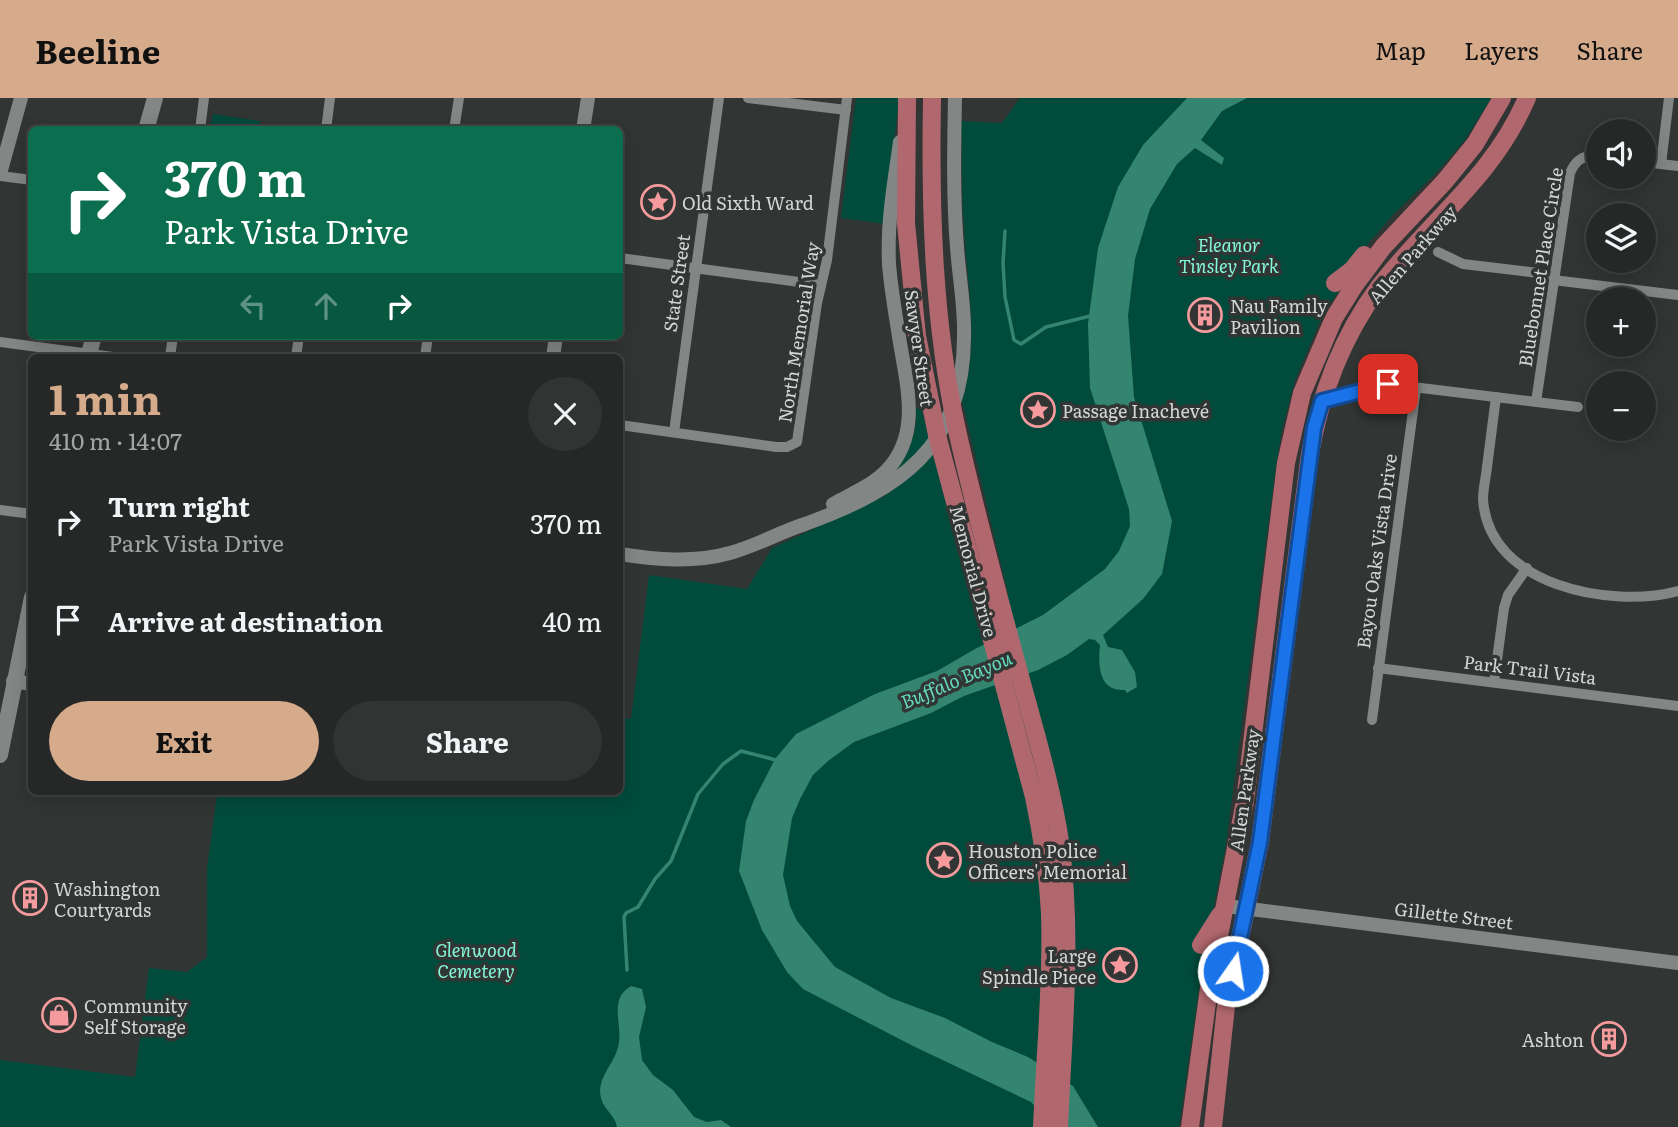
<!DOCTYPE html>
<html lang="en">
<head>
<meta charset="utf-8">
<style>
  body { margin:0; font-family:Literata,serif; background:#313432; color:#f1f3f6; height:100vh; display:flex; flex-direction:column; font-size:26px; white-space:nowrap }
  * { box-sizing:border-box; margin:0 }
  p { font-size:23px; color:#a3a6a7 }
  .icon { flex:none; width:38px; height:38px; fill:none; stroke:currentColor; stroke-width:2; stroke-linecap:round; stroke-linejoin:round }
  .map { position:relative; flex:1; overflow:hidden }
  .drawer { position:absolute; left:28px; top:256px; width:595px; height:441px; display:flex; flex-direction:column; background:#252826; border-radius:10px; box-shadow:0 4px 18px #0003,0 0 0 2px #424443 }
  .drawer>* { flex:none }
  .top-card { position:absolute; left:28px; top:28px; width:595px; height:214px; border-radius:10px; box-shadow:0 4px 18px #0003,0 0 0 2px #424443; background:#0b6e4f; color:#fff; overflow:hidden }
  .tools { position:absolute; left:1586px; top:21px; display:grid; gap:14px }
  .tools a { display:grid; place-items:center; width:70px; height:70px; border-radius:50%; background:#252826; box-shadow:0 4px 18px #0003,0 0 0 2px #424443; font-size:35px }
  .pin { position:absolute; display:grid; place-items:center; width:60px; height:60px; color:#fff; margin:-30px; border-radius:14px; box-shadow:0 4px 10px #0006 }
  .me { position:absolute; width:77px; margin:-38px; rotate:13deg; stroke-linejoin:round; filter:drop-shadow(0 0 5px #0008) }
  .turn { display:flex; align-items:center; gap:24px; height:147px; padding:0 21px; font-size:32px }
  .turn .icon { width:91px; height:91px; stroke-width:2.5 }
  .turn b { display:block; font-size:49px; line-height:60px }
  .lanes { display:flex; align-items:center; height:66px; padding:0 21px; background:#0003; justify-content:center; gap:35px; direction:ltr }
  .lanes .off { opacity:.35 }
  .round { display:grid; place-items:center; flex:none; width:74px; height:74px; border-radius:37px; background:#313432 }
  .overview { display:flex; align-items:center; justify-content:space-between; height:119px; padding:0 21px }
  h1 { font-size:42px; font-weight:700; line-height:52px; color:#d6ab8b }
  .action { display:flex; gap:14px; margin-top:auto; padding:14px 21px }
  .action a { flex:1; height:80px; border-radius:42px; background:#d6ab8b; color:#111; font-size:28px; font-weight:700; line-height:80px; text-align:center }
  .action a+a { background:#313432; color:#f1f3f6 }
  ul { padding:0; list-style:none }
  li { display:flex; align-items:center; gap:21px; height:98px; padding:0 21px }
  li div { flex:1 }
  li b { display:block; font-size:26px }
  li em { font-style:normal }
  header { display:flex; align-items:center; gap:42px; box-sizing:border-box; height:98px; padding:0 35px; background:#d6ab8b; color:#111 }
  header strong { font-size:33px }
  nav { display:flex; gap:38px; margin-inline-start:auto; font-size:24px }
  .map>svg:first-child { display:block }
</style>
</head>
<body>
<header>
<strong>Beeline</strong>
<nav><a>Map</a><a>Layers</a><a>Share</a></nav>
</header>
<div class="map">
<svg width="1678" height="1029" viewBox="0 0 1678 1029">
  <rect width="100%" height="100%" fill="#313533"/>
  <g fill="#004b3c">
    <polygon points="856,0 899,0 885,126 841,120"/>
    <path d="M 1020,0 L 1491,0 L 1465,42 L 1436,75 L 1393,117 L 1355,161 L 1349,179 L 1323,216 L 1295,282 L 1282,331 L 1275,375 L 1226,746 L 1203,863 L 1179,1029 L 0,1029 L 0,962 L 135,979 L 149,870 L 187,874 L 207,859 L 207,770 L 217,697 L 190,693 L 620,693 L 620,620 L 631,621 L 649,477 L 747,491 L 772,450 L 885,398 L 883,382 C 905,363 918,340 916,310 L 921,309 L 972,506 L 1008,496 L 962,302 C 980,245 967,189 964,131 C 961,95 963,59 961,23 L 1002,25 Z"/>
    <polygon points="213,16 260,23 259,31 210,31"/>
  </g>
  <g fill="#338570">
    <path d="M 1187,0 L 1247,0 L 1222,13 L 1201,42 L 1224,60 L 1222,67 L 1195,50 L 1177,66 L 1150,111 L 1135,161 L 1128,218 L 1134,299 L 1172,423 L 1162,476 L 1143,501 L 1103,537 L 1108,549 L 1122,552 L 1135,574 L 1137,589 L 1127,595 L 1125,592 C 1098,594 1098,566 1100,547 L 1095,542 L 1089,541 L 1067,557 L 1038,572 L 964,598 L 931,615 L 854,644 L 828,663 L 813,677 L 800,701 L 792,720 L 783,777 L 790,808 L 797,823 L 835,869 L 891,900 L 945,920 L 992,944 L 1028,959 L 1073,988 L 1098,1029 L 1054,1029 L 1031,1004 L 913,948 L 803,891 L 787,874 L 762,832 L 739,773 L 746,723 L 754,702 L 775,661 L 796,636 L 875,596 L 937,573 L 975,551 L 1043,517 L 1105,471 L 1119,453 L 1130,428 L 1129,411 L 1090,290 L 1088,226 L 1098,150 L 1118,89 L 1143,47 Z"/>
    <path d="M 631,888 L 642,891 L 646,909 L 639,939 L 642,962 L 653,977 L 673,992 L 694,1019 L 707,1024 L 721,1022 L 731,1029 L 617,1029 C 615,1017 604,1012 601,1000 C 596,980 614,967 618,949 C 624,927 607,902 631,888 Z"/>
  </g>
  <g fill="none" stroke-linecap="round" stroke-linejoin="round">
    <g stroke="#338570" stroke-width="3.5">
      <polyline points="1005,133 1003,165 1005,199 1014,242 1021,246 1046,229 1094,217"/>
      <polyline points="627,872 624,819 626,815 638,809 655,781 671,763 698,696 723,666 741,653 776,662"/>
    </g>
    <g stroke="#828685" stroke-width="10">
      <polyline points="748,0 846,12"/>
      <polyline points="200,32 204,0"/>
      <polyline points="326,32 330,0"/>
      <polyline points="454,32 459,0"/>
      <polyline points="1643,64 1678,68"/>
      <polyline points="1661,66 1669,0"/>
      <polyline points="0,78 32,82"/>
      <polyline points="1438,154 1463,166 1538,175 1553,182 1678,197"/>
      <polyline points="620,160 821,187"/>
      <polyline points="0,244 113,259"/>
      <polyline points="170,259 173,238"/>
      <polyline points="296,259 299,238"/>
      <polyline points="425,259 428,238"/>
      <path d="M 1496,299 C 1493,323 1490,346 1487,369 C 1486,379 1483,391 1483,401 C 1488,488 1611,511 1678,493"/>
      <polyline points="1322,303 1388,286 1578,309"/>
      <path d="M 1536,304 L 1570,75 C 1575,63 1583,56 1598,58"/>
      <polyline points="620,327 776,349 787,349 797,344 817,205 827,162 847,0"/>
      <polyline points="674,334 719,0"/>
      <polyline points="0,412 32,416"/>
      <polyline points="1378,570 1678,608"/>
      <polyline points="1494,584 1504,510 1508,497 1527,470"/>
      <polyline points="1372,622 1416,290"/>
    </g>
    <g stroke="#828685" stroke-width="14">
      <polyline points="583,32 588,0"/>
      <polyline points="0,76 21,0"/>
      <polyline points="553,259 556,238"/>
      <path d="M 833,406 C 851,396 873,387 887,372 C 921,336 907,288 900,245 C 896,219 891,192 889,166 C 887,125 894,85 900,44"/>
      <path d="M 620,456 C 657,462 694,465 730,455 C 756,448 780,434 805,426 C 899,392 964,349 964,239 C 965,209 959,179 957,149 C 953,100 954,50 955,0"/>
      <polyline points="13,583 32,586"/>
      <polyline points="1226,808 1678,865"/>
    </g>
    <g stroke="#828685" stroke-width="16">
      <polyline points="146,32 155,0"/>
      <polyline points="88,259 94,238"/>
      <polyline points="0,657 32,499"/>
    </g>
    <g stroke="#b1676e" stroke-width="18">
      <path d="M 907,0 L 906,125 L 917,238 L 937,337 L 1034,699 C 1042,737 1048,776 1050,815 C 1052,886 1045,958 1042,1029"/>
      <path d="M 932,0 C 930,110 933,224 957,332 C 976,418 1000,504 1023,589 C 1037,640 1052,691 1060,743 C 1073,838 1063,934 1059,1029"/>
      <polyline points="1335,185 1352,172 1364,157"/>
      <polyline points="1201,847 1220,817"/>
      <polyline points="1190,1029 1209,890 1245,703 1286,365 1302,295 1334,220 1354,188 1383,149 1445,83 1475,46 1502,0"/>
      <path d="M 1213,1029 L 1226,908 L 1260,744 L 1310,356 C 1320,297 1343,237 1379,189 C 1430,122 1492,81 1527,0"/>
    </g>
  </g>
  <g fill="none" stroke-linecap="round" stroke-linejoin="round">
    <g stroke="#114b97" stroke-width="18">
      <polyline id="route" points="1233,873 1260,744 1314,330 1322,303 1388,286"/>
    </g>
    <use href="#route" stroke="#1a73e8" stroke-width="12"/>
  </g>
  <defs>
    <g id="sight-ring" transform="scale(1.75)"><circle r="9.5" fill="#313533" stroke="#f59b9d" stroke-width="1.5"/><path d="M0-6L1.8-2.2L6-1.7L2.9 1.2L3.7 5.4L0 3.3L-3.7 5.4L-2.9 1.2L-6-1.7L-1.8-2.2Z" fill="#f59b9d"/></g>
    <g id="building-ring" transform="scale(1.75)"><circle r="9.5" fill="#313533" stroke="#f59b9d" stroke-width="1.5"/><path d="M-4-6H4V6H1V3H-1V6H-4ZM-2.5-4.3h1.7v1.8h-1.7ZM.8-4.3h1.7v1.8H.8ZM-2.5-1h1.7V.8h-1.7ZM.8-1h1.7V.8H.8Z" fill="#f59b9d"/></g>
    <g id="shop-ring" transform="scale(1.75)"><circle r="9.5" fill="#313533" stroke="#f59b9d" stroke-width="1.5"/><path d="M-5-2.5h2.3a2.7 3.5 0 0 1 5.4 0H5L5.5 6h-11ZM-1.5-2.5h3a1.5 2.3 0 0 0-3 0Z" fill="#f59b9d"/></g>
  </defs>
  <g fill-rule="evenodd">
    <use href="#sight-ring" x="658" y="104"/>
    <use href="#building-ring" x="1205" y="217"/>
    <use href="#sight-ring" x="1038" y="312"/>
    <use href="#sight-ring" x="944" y="762"/>
    <use href="#building-ring" x="30" y="800"/>
    <use href="#sight-ring" x="1120" y="867"/>
    <use href="#shop-ring" x="59" y="917"/>
    <use href="#building-ring" x="1609" y="941"/>
  </g>
  <g text-anchor="middle" dominant-baseline="central" stroke-width="7" stroke-linejoin="round" paint-order="stroke">
    <g font-size="18" fill="#d4d6d6" stroke="#313533" text-anchor="start">
      <text x="682" y="104">Old Sixth Ward</text>
      <text x="1230" y="207">Nau Family<tspan x="1230" dy="21">Pavilion</tspan></text>
      <text x="1062" y="312">Passage Inachevé</text>
      <text x="968" y="752">Houston Police<tspan x="968" dy="21">Officers' Memorial</tspan></text>
      <text x="54" y="790">Washington<tspan x="54" dy="21">Courtyards</tspan></text>
      <text x="1096" y="857" text-anchor="end">Large<tspan x="1096" dy="21">Spindle Piece</tspan></text>
      <text x="84" y="907">Community<tspan x="84" dy="21">Self Storage</tspan></text>
      <text x="1584" y="941" text-anchor="end">Ashton</text>
    </g>
    <g font-size="18" font-style="italic" fill="#83f7d7" stroke="#313533">
      <text x="1229" y="146">Eleanor<tspan x="1229" dy="21">Tinsley Park</tspan></text>
      <text x="476" y="851">Glenwood<tspan x="476" dy="21">Cemetery</tspan></text>
    </g>
    <g font-size="18" fill="#d4d6d6" stroke="#313533">
      <text transform="translate(1412 156) rotate(-49)">Allen Parkway</text>
      <text transform="translate(1540 169) rotate(-81)">Bluebonnet Place Circle</text>
      <text transform="translate(676 185) rotate(-82)">State Street</text>
      <text transform="translate(798 234) rotate(-81)">North Memorial Way</text>
      <text transform="translate(920 250) rotate(82)">Sawyer Street</text>
      <text transform="translate(1376 453) rotate(-82)">Bayou Oaks Vista Drive</text>
      <text transform="translate(974 473) rotate(75)">Memorial Drive</text>
      <text transform="translate(1530 571) rotate(7)">Park Trail Vista</text>
      <text transform="translate(1244 692) rotate(-82)">Allen Parkway</text>
      <text transform="translate(1454 817) rotate(7)">Gillette Street</text>
    </g>
    <g font-size="19" font-style="italic" fill="#64dabb" stroke="#313533">
      <text transform="translate(956 581) rotate(-23)">Buffalo Bayou</text>
    </g>
  </g>
</svg>
<div class="tools">
<a><svg class="icon" aria-label="sound" viewBox="0 0 24 24"><path d="M4 9h4l5-4v14l-5-4H4zM17 9q2 3 0 6"/></svg></a>
<a><svg class="icon" aria-label="layers" viewBox="0 0 24 24"><path d="M12 4l9 5-9 5-9-5zM3 14l9 5 9-5"/></svg></a>
<a>+</a>
<a>−</a>
</div>
<div class="pin" style="left:1388px;top:286px;background:#d93025"><svg class="icon" aria-label="arrive" viewBox="0 0 24 24"><path d="M6 21V4h12l-3 4 3 4H6"/></svg></div>
<svg class="me" style="left:1233px;top:873px" viewBox="-20 -20 40 40"><circle r="17" fill="#1a73e8" stroke="#fff" stroke-width="3"/><path d="M0-11L8 9 0 5-8 9z" fill="#fff"/></svg>
<div class="top-card">
<div class="turn"><svg class="icon" aria-label="right" viewBox="0 0 24 24"><path d="M7 20v-9h11M14 6l5 5-5 5"/></svg><div><b>370 m</b>Park Vista Drive</div></div>
<div class="lanes"><svg class="icon off" aria-label="left" viewBox="0 0 24 24"><path d="M17 20v-9H6M10 6l-5 5 5 5"/></svg><svg class="icon off" aria-label="ahead" viewBox="0 0 24 24"><path d="M12 20V5M6 11l6-6 6 6"/></svg><svg class="icon" aria-label="right" viewBox="0 0 24 24"><path d="M7 20v-9h11M14 6l5 5-5 5"/></svg></div>
</div>
<section class="drawer">
<div class="overview"><div><h1>1 min</h1><p>410 m · 14:07</p></div><a class="round"><svg class="icon" aria-label="close" viewBox="0 0 24 24"><path d="M6 6l12 12M18 6L6 18"/></svg></a></div>
<ul>
<li><svg class="icon" aria-label="right" viewBox="0 0 24 24"><path d="M7 20v-9h11M14 6l5 5-5 5"/></svg><div><b>Turn right</b><p>Park Vista Drive</p></div><em>370 m</em></li>
<li><svg class="icon" aria-label="arrive" viewBox="0 0 24 24"><path d="M6 21V4h12l-3 4 3 4H6"/></svg><div><b>Arrive at destination</b></div><em>40 m</em></li>
</ul>
<div class="action"><a>Exit</a><a>Share</a></div>
</section>
</div>
</body>
</html>
